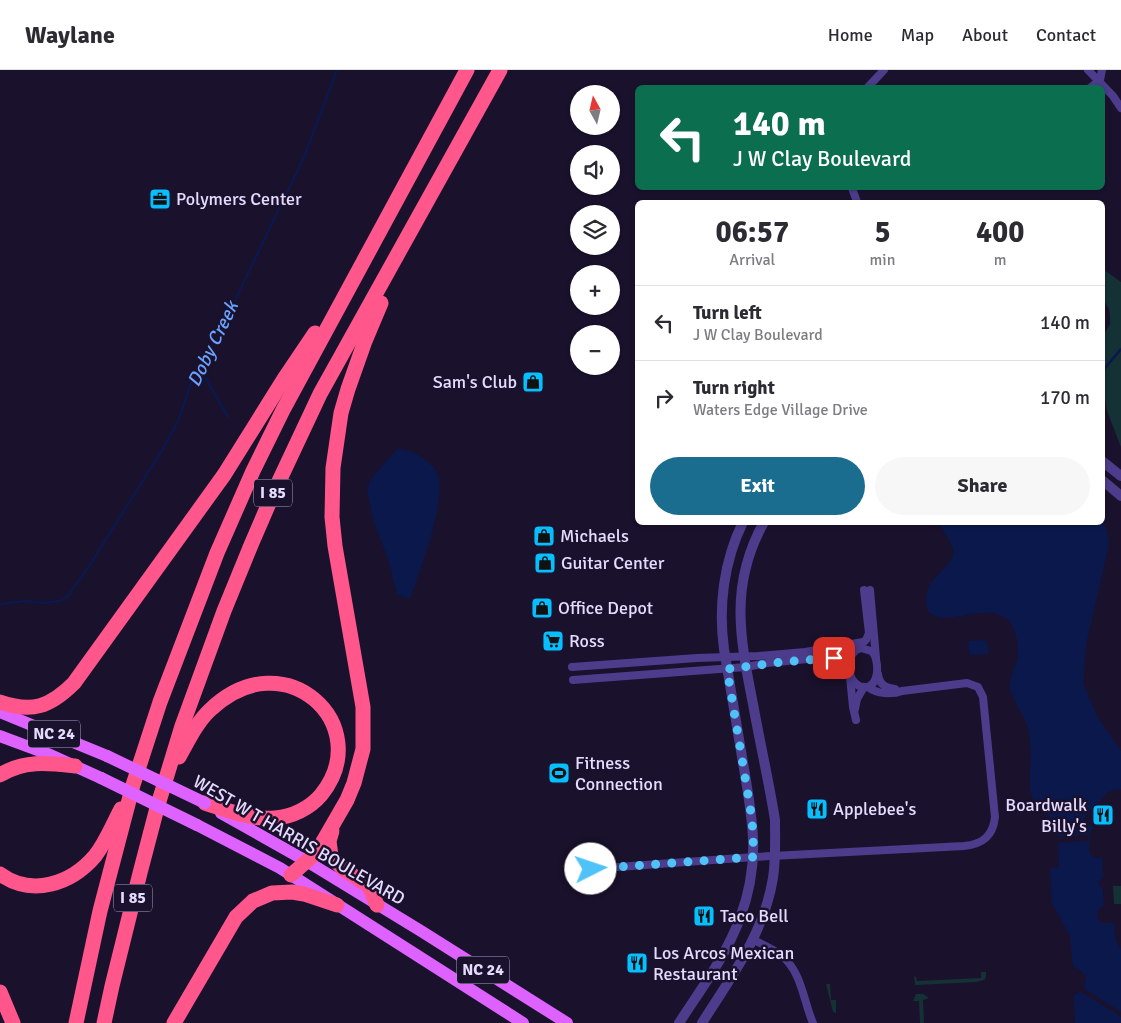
<!DOCTYPE html>
<html lang="en">
<head>
<meta charset="utf-8">
<style>
  body { margin:0; font-family:Signika,sans-serif; background:#f7f7f7; color:#2b2b33; height:100vh; display:flex; flex-direction:column; font-size:19px; white-space:nowrap }
  * { box-sizing:border-box; margin:0 }
  p { font-size:16px; color:#7c7c81 }
  .icon { flex:none; width:28px; height:28px; fill:none; stroke:currentColor; stroke-width:2; stroke-linecap:round; stroke-linejoin:round }
  .map { position:relative; flex:1; overflow:hidden }
  .details { position:absolute; left:635px; top:130px; width:470px; height:325px; display:flex; flex-direction:column; background:#fff; border-radius:8px; box-shadow:0 1px 4px #0004 }
  .details>* { flex:none }
  .hud { position:absolute; left:635px; top:15px; width:470px; height:105px; border-radius:8px; box-shadow:0 1px 4px #0004; background:#0b6e4f; color:#fff; overflow:hidden }
  .needle { width:32px; rotate:352deg }
  .tools { position:absolute; left:570px; top:15px; display:grid; gap:10px }
  .tools a { display:grid; place-items:center; width:50px; height:50px; border-radius:50%; background:#fff; box-shadow:0 1px 4px #0004; font-size:25px }
  .pin { position:absolute; display:grid; place-items:center; width:42px; height:42px; color:#fff; margin:-21px; border-radius:10px; box-shadow:0 2px 8px #0006 }
  .me { position:absolute; width:55px; margin:-28px; rotate:86deg; stroke-linejoin:round; filter:drop-shadow(0 0 4px #0008) }
  .turn { display:flex; align-items:center; gap:18px; height:105px; padding:0 15px; font-size:22px }
  .turn .icon { width:65px; height:65px; stroke-width:2.5 }
  .turn b { display:block; font-size:35px; line-height:42px }
  .eta { display:flex; justify-content:space-evenly; align-items:center; height:85px; text-align:center }
  .eta b { font-size:30px; font-weight:700; line-height:35px }
  .action { display:flex; gap:10px; margin-top:auto; padding:10px 15px }
  .action a { flex:1; height:58px; border-radius:30px; background:#1b6d8f; color:#fff; font-size:20px; font-weight:700; line-height:58px; text-align:center }
  .action a+a { background:#f7f7f7; color:#2b2b33 }
  ul { padding:0; list-style:none }
  li { display:flex; align-items:center; gap:15px; height:75px; padding:0 15px; border-top:1px solid #e1e1e2 }
  li div { flex:1 }
  li b { display:block; font-size:19px }
  li em { font-style:normal }
  header { display:flex; align-items:center; gap:30px; box-sizing:border-box; height:70px; padding:0 25px; background:#fff; border-bottom:1px solid #e1e1e2 }
  header strong { font-size:24px }
  nav { display:flex; gap:28px; margin-inline-start:auto; font-size:18px }
  .map>svg:first-child { display:block }
</style>
</head>
<body>
<header>
<strong>Waylane</strong>
<nav><a>Home</a><a>Map</a><a>About</a><a>Contact</a></nav>
</header>
<div class="map">
<svg width="1121" height="953" viewBox="0 0 1121 953">
  <rect width="100%" height="100%" fill="#1a112c"/>
  <g fill="#143136">
    <polygon points="1103,199 1121,212 1121,377 1107,341 1103,318 1103,266 1110,254 1110,246 1109,239 1103,229"/>
    <polygon points="1113,816 1121,816 1121,834 1114,834"/>
    <polygon points="981,902 986,902 986,907 984,910 976,912 917,915 915,915 914,906 916,907 917,911 981,908"/>
    <polygon points="826,914 830,914 831,930 836,930 836,943 833,942"/>
    <polygon points="916,924 923,924 929,928 923,930 924,953 920,953 919,931 913,931"/>
  </g>
  <g fill="#0b184b">
    <path d="M 399,379 C 407,380 414,382 421,387 C 427,391 434,396 437,403 C 448,430 420,498 411,527 L 406,528 L 397,524 L 389,492 L 374,452 L 367,420 L 371,409 L 395,381 Z"/>
    <path d="M 1103,449 L 1108,466 L 1108,479 L 1086,575 L 1083,613 L 1097,646 L 1121,681 L 1121,719 L 1108,722 L 1083,749 L 1094,758 L 1089,763 L 1091,772 L 1089,774 L 1089,783 L 1095,788 L 1102,787 L 1103,807 L 1099,812 L 1099,815 L 1103,819 L 1104,836 L 1098,840 L 1097,847 L 1102,853 L 1114,853 L 1116,870 L 1121,879 L 1121,953 L 1075,953 L 1074,925 L 1083,920 L 1086,910 L 1082,901 L 1073,897 L 1070,866 L 1052,833 L 1050,798 L 1059,797 C 1058,782 1060,762 1051,749 C 1046,742 1037,737 1033,729 C 1026,715 1032,695 1031,680 C 1030,671 1029,658 1025,650 C 1021,640 1013,631 1010,619 C 1008,610 1014,599 1017,590 C 1020,579 1016,558 1008,550 C 985,530 946,560 928,541 C 918,506 956,499 953,480 C 951,471 943,461 939,453 L 1102,452 Z"/>
    <polygon points="986,570 989,581 987,584 970,585 968,576 969,571"/>
  </g>
  <g fill="#1a112c">
    <polygon points="1089,765 1089,771 1055,773 1054,767"/>
    <polygon points="1082,917 1121,942 1121,947 1080,921"/>
  </g>
  <g fill="none" stroke-linecap="round" stroke-linejoin="round">
    <g stroke="#0b184b" stroke-width="2.5">
      <polyline points="199,297 228,347"/>
      <polyline points="1102,305 1105,298 1121,279"/>
      <polyline points="0,534 26,531 43,533 60,531 68,526 91,493 161,382 179,349 191,313 202,290 227,247 304,87 337,0"/>
    </g>
    <g stroke="#4c3c8b" stroke-width="8">
      <polyline points="1088,0 1113,26 1121,38"/>
      <polyline points="1099,15 1102,0"/>
      <polyline points="867,18 884,0"/>
      <polyline points="1090,18 1099,11"/>
      <polyline points="852,118 857,132"/>
      <polyline points="870,520 876,588"/>
      <polyline points="860,575 866,570 869,563 864,520"/>
      <path d="M 861,578 L 871,581 C 876,585 876,589 877,595 C 880,630 842,621 850,587 L 856,580 Z"/>
      <polyline points="572,597 697,588 758,586 805,582 863,572"/>
      <path d="M 878,604 C 879,614 885,618 895,619"/>
      <polyline points="850,607 853,637 856,650"/>
      <polyline points="573,610 746,597 767,593 828,587 843,591 849,599"/>
      <polyline points="855,639 857,629 864,617"/>
      <path d="M 591,799 L 754,787 L 964,776 C 983,774 993,766 995,747 L 983,627 L 978,617 L 967,613 L 902,621 C 892,625 877,624 868,617"/>
      <path d="M 754,870 C 763,875 773,879 781,885 C 802,902 803,930 813,953"/>
    </g>
    <g stroke="#4c3c8b" stroke-width="10">
      <polyline points="1102,391 1121,406"/>
      <polyline points="1102,410 1121,426"/>
      <path d="M 679,953 C 701,919 726,886 740,848 C 762,790 752,746 742,687 C 736,651 730,615 724,579 C 718,536 724,491 743,452"/>
      <path d="M 702,953 C 731,907 764,864 773,808 C 776,789 775,770 775,750 C 769,712 760,673 753,634 C 740,568 729,515 764,452"/>
    </g>
    <g stroke="#de62ff" stroke-width="12">
      <polyline points="0,642 107,686"/>
      <polyline points="0,666 48,684 101,708"/>
      <polyline points="221,743 308,792 421,861 567,953"/>
      <polyline points="197,755 280,798 523,953"/>
    </g>
    <g stroke="#ff568c" stroke-width="15">
      <path d="M 0,632 C 32,643 50,637 74,613 L 224,405 L 284,309 L 315,263"/>
      <path d="M 179,687 C 188,671 197,652 210,640 C 285,568 377,656 321,725 C 310,738 292,747 275,748 C 251,750 227,740 205,733"/>
      <path d="M 0,705 C 24,690 48,693 75,696"/>
      <polyline points="332,761 329,771 331,786 343,799 369,816 377,835"/>
      <path d="M 0,804 C 32,827 71,814 95,786 C 106,772 113,754 121,739"/>
      <polyline points="291,805 317,782 347,730 354,713 363,679 363,637 335,476 332,447 333,398 341,343 348,319 365,271 381,233"/>
      <polyline points="0,922 13,953"/>
      <polyline points="76,953 100,841 133,715 160,632 217,483 253,401 283,340 467,0"/>
      <polyline points="104,953 112,916 140,803 157,738 182,656 224,541 251,475 273,424 320,324 500,0"/>
      <polyline points="174,953 236,847 253,831 272,823 292,822 304,824 337,835"/>
    </g>
    <g stroke="#de62ff" stroke-width="12">
      <polyline points="107,686 205,733"/>
      <polyline points="101,708 197,755"/>
    </g>
  </g>
  <g fill="none" stroke-linecap="round" stroke-linejoin="round">
    <polyline stroke="#4fc3f7" stroke-width="9" stroke-dasharray="0 16.2" points="591,799 754,787 752,749 727,599 783,592 834,588"/>
  </g>
  <defs>
    <g id="office-square" transform="scale(1.125)"><rect x="-9" y="-9" width="18" height="18" rx="4" fill="#07beff" stroke="#1a112c"/><path d="M-6-3h4V-5.5h4V-3h4V5H-6ZM-1-4.5V-3h2v-1.5ZM-6 0V1H6V0Z" fill="#111"/></g>
    <g id="shop-square" transform="scale(1.125)"><rect x="-9" y="-9" width="18" height="18" rx="4" fill="#07beff" stroke="#1a112c"/><path d="M-5-2.5h2.3a2.7 3.5 0 0 1 5.4 0H5L5.5 6h-11ZM-1.5-2.5h3a1.5 2.3 0 0 0-3 0Z" fill="#111"/></g>
    <g id="supermarket-square" transform="scale(1.125)"><rect x="-9" y="-9" width="18" height="18" rx="4" fill="#07beff" stroke="#1a112c"/><path d="M-6-5.5h2.5l.6 2H6L4.5 2H-2.5L-4.4-4H-6ZM-1.5 3.2a1.3 1.3 0 1 0 .1 0ZM3 3.2a1.3 1.3 0 1 0 .1 0Z" fill="#111"/></g>
    <g id="stadium-square" transform="scale(1.125)"><rect x="-9" y="-9" width="18" height="18" rx="4" fill="#07beff" stroke="#1a112c"/><path d="M0-5a6.5 5 0 1 0 0 10a6.5 5 0 1 0 0-10ZM-3.5-1.8h7v3.6h-7Z" fill="#111"/></g>
    <g id="restaurant-square" transform="scale(1.125)"><rect x="-9" y="-9" width="18" height="18" rx="4" fill="#07beff" stroke="#1a112c"/><path d="M-5-6h1v4h1v-4h1v4h1v-4h1v5L-1.5 .5V6h-2V.5L-5-1ZM5-6V6H3V1.5H1.5Q1.5-4 5-6Z" fill="#111"/></g>
  </defs>
  <g fill-rule="evenodd">
    <use href="#office-square" x="160" y="129"/>
    <use href="#shop-square" x="533" y="312"/>
    <use href="#shop-square" x="544" y="466"/>
    <use href="#shop-square" x="545" y="493"/>
    <use href="#shop-square" x="542" y="538"/>
    <use href="#supermarket-square" x="553" y="571"/>
    <use href="#stadium-square" x="559" y="703"/>
    <use href="#restaurant-square" x="817" y="739"/>
    <use href="#restaurant-square" x="1103" y="745"/>
    <use href="#restaurant-square" x="704" y="846"/>
    <use href="#restaurant-square" x="637" y="893"/>
  </g>
  <g text-anchor="middle" dominant-baseline="central" stroke-width="5" stroke-linejoin="round" paint-order="stroke">
    <g fill="#1a112c" stroke="#a89ec0" stroke-width="1">
      <rect x="254" y="409.5" width="38" height="27" rx="4"/>
      <rect x="28" y="650.5" width="52" height="27" rx="4"/>
      <rect x="114" y="814.5" width="38" height="27" rx="4"/>
      <rect x="457" y="886.5" width="52" height="27" rx="4"/>
    </g>
    <g font-size="16" font-weight="bold" fill="#e5dbff">
      <text x="273" y="423">I 85</text>
      <text x="54" y="664">NC 24</text>
      <text x="133" y="828">I 85</text>
      <text x="483" y="900">NC 24</text>
    </g>
    <g font-size="18" fill="#e5dbff" stroke="#1a112c" text-anchor="start">
      <text x="176" y="129">Polymers Center</text>
      <text x="517" y="312" text-anchor="end">Sam's Club</text>
      <text x="560" y="466">Michaels</text>
      <text x="561" y="493">Guitar Center</text>
      <text x="558" y="538">Office Depot</text>
      <text x="569" y="571">Ross</text>
      <text x="575" y="693">Fitness<tspan x="575" dy="21">Connection</tspan></text>
      <text x="1087" y="735" text-anchor="end">Boardwalk<tspan x="1087" dy="21">Billy's</tspan></text>
      <text x="833" y="739">Applebee's</text>
      <text x="720" y="846">Taco Bell</text>
      <text x="653" y="883">Los Arcos Mexican<tspan x="653" dy="21">Restaurant</tspan></text>
    </g>
    <g font-size="18" fill="#e5dbff" stroke="#1a112c">
      <text transform="translate(299 770) rotate(30)">WEST W T HARRIS BOULEVARD</text>
    </g>
    <g font-size="19" font-style="italic" fill="#69a2ff" stroke="#1a112c">
      <text transform="translate(213 274) rotate(-64)">Doby Creek</text>
    </g>
  </g>
</svg>
<div class="tools">
<a><svg class="needle" viewBox="-14 -14 28 28"><path d="M0-13l5 13h-10z" fill="#e53935"/><path d="M0 13l5-13h-10z" fill="#7c7c81"/></svg></a>
<a><svg class="icon" aria-label="sound" viewBox="0 0 24 24"><path d="M4 9h4l5-4v14l-5-4H4zM17 9q2 3 0 6"/></svg></a>
<a><svg class="icon" aria-label="layers" viewBox="0 0 24 24"><path d="M12 4l9 5-9 5-9-5zM3 14l9 5 9-5"/></svg></a>
<a>+</a>
<a>−</a>
</div>
<div class="pin" style="left:834px;top:588px;background:#d93025"><svg class="icon" aria-label="arrive" viewBox="0 0 24 24"><path d="M6 21V4h12l-3 4 3 4H6"/></svg></div>
<svg class="me" style="left:591px;top:799px" viewBox="-20 -20 40 40"><circle r="19" fill="#fff"/><path d="M0-13L10 11 0 6-10 11z" fill="#4fc3f7"/></svg>
<div class="hud">
<div class="turn"><svg class="icon" aria-label="left" viewBox="0 0 24 24"><path d="M17 20v-9H6M10 6l-5 5 5 5"/></svg><div><b>140 m</b>J W Clay Boulevard</div></div>
</div>
<section class="details">
<div class="eta">
<div><b>06:57</b><p>Arrival</p></div>
<div><b>5</b><p>min</p></div>
<div><b>400</b><p>m</p></div>
</div>
<ul>
<li><svg class="icon" aria-label="left" viewBox="0 0 24 24"><path d="M17 20v-9H6M10 6l-5 5 5 5"/></svg><div><b>Turn left</b><p>J W Clay Boulevard</p></div><em>140 m</em></li>
<li><svg class="icon" aria-label="right" viewBox="0 0 24 24"><path d="M7 20v-9h11M14 6l5 5-5 5"/></svg><div><b>Turn right</b><p>Waters Edge Village Drive</p></div><em>170 m</em></li>
</ul>
<div class="action"><a>Exit</a><a>Share</a></div>
</section>
</div>
</body>
</html>
